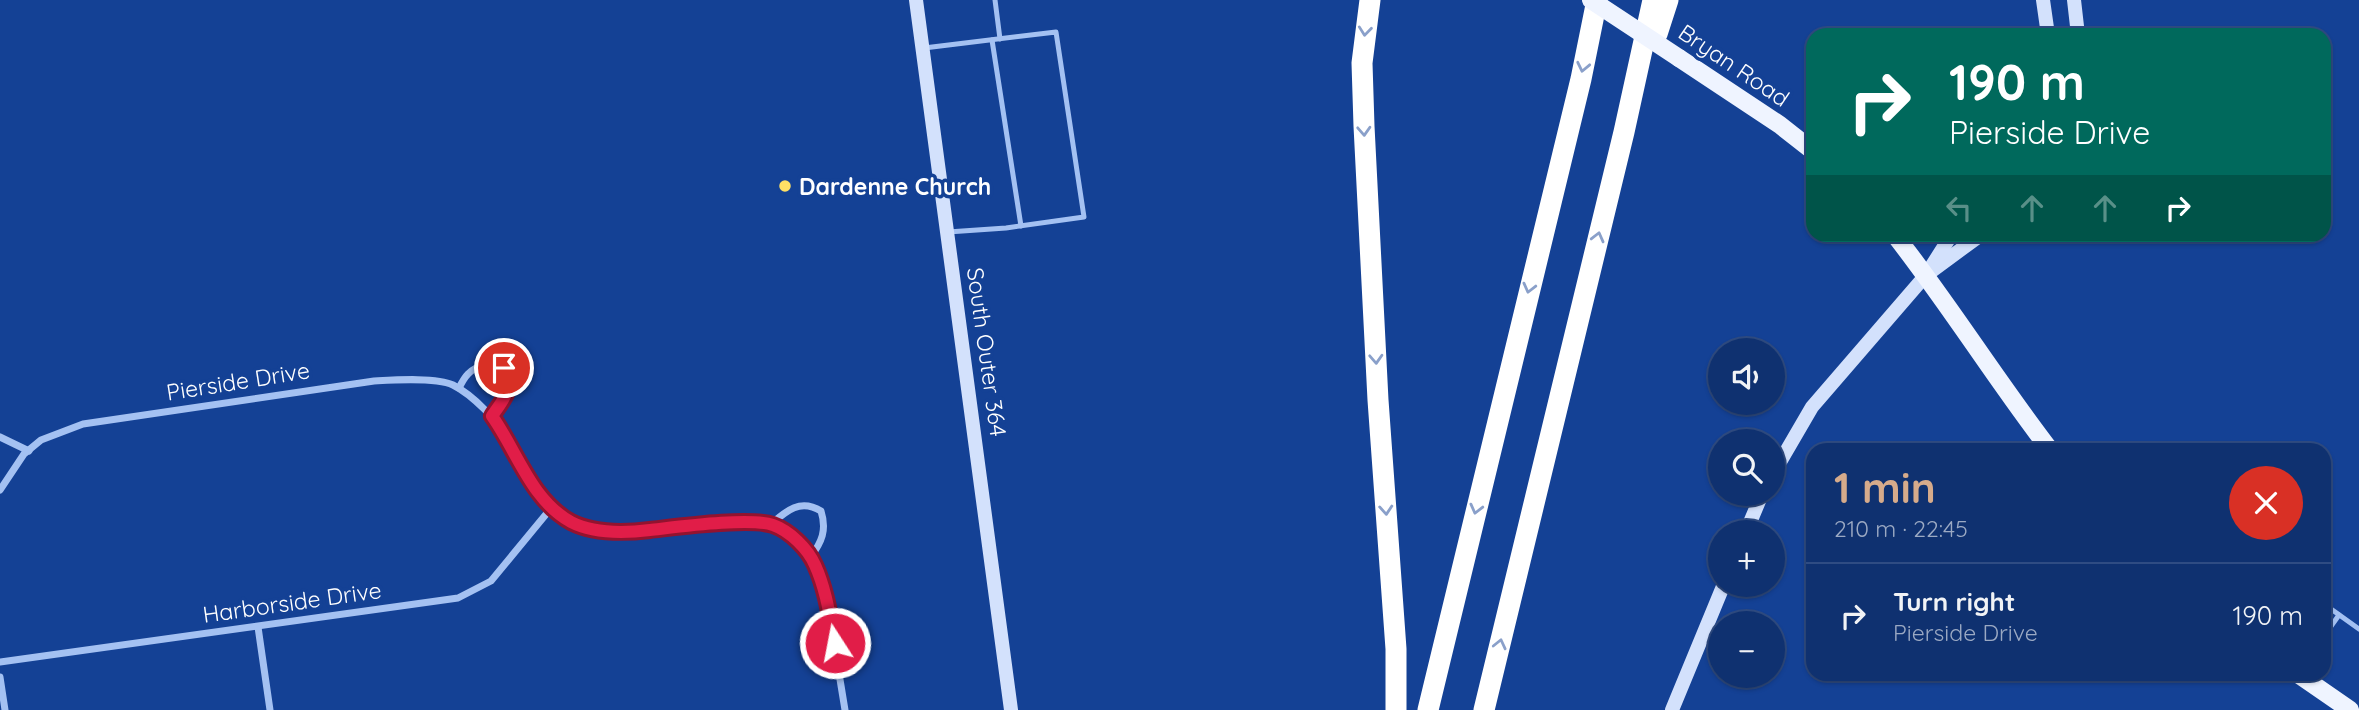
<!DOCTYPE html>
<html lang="en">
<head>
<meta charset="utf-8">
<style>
  body { margin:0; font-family:Quicksand,sans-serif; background:#1d3d78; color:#f1f3f6; height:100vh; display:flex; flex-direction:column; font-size:26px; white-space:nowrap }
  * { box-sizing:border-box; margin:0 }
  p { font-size:23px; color:#9ba9c3 }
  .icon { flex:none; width:38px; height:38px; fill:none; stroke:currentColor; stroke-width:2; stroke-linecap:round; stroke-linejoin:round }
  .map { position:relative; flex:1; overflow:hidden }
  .drawer { position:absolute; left:1806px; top:443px; width:525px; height:238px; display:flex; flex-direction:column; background:#0f3170; border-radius:21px; box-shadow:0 2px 5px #0004,0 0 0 2px #2f4c83 }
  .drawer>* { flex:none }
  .banner { position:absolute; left:1806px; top:28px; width:525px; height:214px; border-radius:21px; box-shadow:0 2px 5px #0004,0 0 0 2px #2f4c83; background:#00695c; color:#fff; overflow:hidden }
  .tools { position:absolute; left:1708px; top:338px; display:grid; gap:14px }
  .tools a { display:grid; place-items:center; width:77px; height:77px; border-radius:50%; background:#0f3170; box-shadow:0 2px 5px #0004,0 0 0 2px #2f4c83; font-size:35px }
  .pin { position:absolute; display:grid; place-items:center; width:60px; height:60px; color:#fff; margin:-30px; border:4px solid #fff; border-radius:50%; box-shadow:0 2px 7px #0007 }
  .me { position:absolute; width:77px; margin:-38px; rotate:349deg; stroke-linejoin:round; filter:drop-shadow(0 0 5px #0008) }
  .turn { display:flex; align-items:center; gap:24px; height:147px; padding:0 28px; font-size:32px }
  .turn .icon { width:91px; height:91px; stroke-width:2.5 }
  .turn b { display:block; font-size:49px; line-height:60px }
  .lanes { display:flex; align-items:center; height:66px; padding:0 28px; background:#0003; justify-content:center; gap:35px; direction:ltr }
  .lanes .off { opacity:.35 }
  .round { display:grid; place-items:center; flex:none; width:74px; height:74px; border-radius:37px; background:#1d3d78 }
  .headline { display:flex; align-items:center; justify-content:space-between; height:119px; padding:0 28px }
  h1 { font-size:42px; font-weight:800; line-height:52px; color:#d6ab8b }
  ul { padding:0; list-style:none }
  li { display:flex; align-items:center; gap:21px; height:105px; padding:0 28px; border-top:2px solid #2f4c83 }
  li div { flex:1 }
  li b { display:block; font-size:26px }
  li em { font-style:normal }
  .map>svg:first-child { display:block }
</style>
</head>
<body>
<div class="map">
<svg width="2359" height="710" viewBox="0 0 2359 710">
  <rect width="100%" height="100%" fill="#144195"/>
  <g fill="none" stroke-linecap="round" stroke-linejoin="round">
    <g stroke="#a4c1f2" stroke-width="5">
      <polyline points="995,0 1000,39"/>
      <polyline points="992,40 1021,226"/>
      <polyline points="924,48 1056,32 1084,217 1006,228 948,232"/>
      <polyline points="2324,604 2359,629"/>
      <polyline points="2324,636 2339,615"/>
    </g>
    <g stroke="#a4c1f2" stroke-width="7">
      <path d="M 459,388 C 461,384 464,378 468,374 C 486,356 519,363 507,393 C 504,401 497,409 492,416"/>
      <polyline points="0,437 29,451"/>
      <path d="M 0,490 L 24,454 L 41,440 L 83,424 L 374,381 C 393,380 437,377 453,385 C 473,395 499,422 509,441 C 525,470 541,510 574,523 C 607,536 640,530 675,528 C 701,525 728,523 755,523 L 772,525 L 785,532 L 797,541 L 815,563 L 827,600 L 845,710"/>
      <path d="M 770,525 C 786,511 800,498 821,511 C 827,530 822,542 810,558"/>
      <polyline points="258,627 270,710"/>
      <polyline points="0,662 458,598 491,581 552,507"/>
      <polyline points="0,677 5,710"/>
    </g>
    <g stroke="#d3e1fc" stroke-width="14">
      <polyline points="916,0 1011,710"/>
      <polyline points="2043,0 2048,35"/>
      <polyline points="2074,0 2078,35"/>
      <polyline points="1933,270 1982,234"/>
      <polyline points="1773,474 1812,407 1926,275 1952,234"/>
      <polyline points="1746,532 1762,494"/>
      <polyline points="1672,710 1724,584"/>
    </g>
    <g stroke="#eff4ff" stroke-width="18">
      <polyline points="1679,58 1780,125 1813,151"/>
      <path d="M 1894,234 C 1949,304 1996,380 2050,450"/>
      <polyline points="2298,674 2350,710"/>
    </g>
    <g stroke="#fff" stroke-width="21">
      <polyline points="1370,0 1362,63 1364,126 1378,400 1396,649 1396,710"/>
      <polyline points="1657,34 1668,0"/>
      <polyline points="1428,710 1581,79 1597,0"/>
      <polyline points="1484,710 1624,132 1653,0"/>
    </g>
    <polyline stroke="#eff4ff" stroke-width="18" points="1591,0 1679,58"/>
  </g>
  <defs><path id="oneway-chevron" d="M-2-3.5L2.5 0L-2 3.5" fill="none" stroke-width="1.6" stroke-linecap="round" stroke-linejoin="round" transform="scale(1.75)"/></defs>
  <g stroke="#8aa0ca">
    <use href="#oneway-chevron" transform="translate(1365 31) rotate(96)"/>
    <use href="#oneway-chevron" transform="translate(1583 67) rotate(102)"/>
    <use href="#oneway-chevron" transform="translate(1364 131) rotate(87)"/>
    <use href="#oneway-chevron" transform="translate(1598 237) rotate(-76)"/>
    <use href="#oneway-chevron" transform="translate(1529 288) rotate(104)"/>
    <use href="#oneway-chevron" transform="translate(1376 359) rotate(87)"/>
    <use href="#oneway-chevron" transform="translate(1476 509) rotate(104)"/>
    <use href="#oneway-chevron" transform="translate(1386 510) rotate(86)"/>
    <use href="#oneway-chevron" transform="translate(1500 644) rotate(-77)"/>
  </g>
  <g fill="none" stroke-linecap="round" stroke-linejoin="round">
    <g stroke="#92132f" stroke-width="18">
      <path id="route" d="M 504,368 C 516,386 503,400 492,416 C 517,451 531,500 571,522 C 594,534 625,533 650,530 C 677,527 749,517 773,525 C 790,531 808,549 815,565 C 826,589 830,617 835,643"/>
    </g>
    <use href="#route" stroke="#e11d48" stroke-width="12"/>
  </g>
  <circle fill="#ffe065" stroke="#144195" stroke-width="2.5" cx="785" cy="186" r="7"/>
  <g text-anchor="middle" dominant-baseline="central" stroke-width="7" stroke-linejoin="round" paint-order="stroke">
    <g font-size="23" fill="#fff" stroke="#144195">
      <text transform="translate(1734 65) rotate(34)">Bryan Road</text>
      <text transform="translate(987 352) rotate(82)">South Outer 364</text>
      <text transform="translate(238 381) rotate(-9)">Pierside Drive</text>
      <text transform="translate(292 602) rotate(-8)">Harborside Drive</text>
    </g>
    <g font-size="23" font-weight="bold" fill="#fff" stroke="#144195" text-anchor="start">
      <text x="799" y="186">Dardenne Church</text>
    </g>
  </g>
</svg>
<div class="tools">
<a><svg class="icon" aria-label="sound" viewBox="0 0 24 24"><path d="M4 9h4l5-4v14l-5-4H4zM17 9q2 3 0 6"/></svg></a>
<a><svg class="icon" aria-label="search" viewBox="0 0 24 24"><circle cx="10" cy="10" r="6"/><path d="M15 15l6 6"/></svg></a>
<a>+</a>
<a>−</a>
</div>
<div class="pin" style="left:504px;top:368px;background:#d93025"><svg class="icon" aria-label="arrive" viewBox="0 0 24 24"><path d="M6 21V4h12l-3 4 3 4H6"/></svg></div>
<svg class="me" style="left:835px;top:643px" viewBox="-20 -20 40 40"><circle r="17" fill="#e11d48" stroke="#fff" stroke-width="3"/><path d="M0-11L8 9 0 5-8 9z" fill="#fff"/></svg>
<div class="banner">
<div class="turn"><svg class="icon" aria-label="right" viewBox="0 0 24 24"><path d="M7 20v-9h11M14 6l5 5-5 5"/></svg><div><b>190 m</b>Pierside Drive</div></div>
<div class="lanes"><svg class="icon off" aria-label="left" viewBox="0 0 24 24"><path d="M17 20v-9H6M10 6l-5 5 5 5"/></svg><svg class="icon off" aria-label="ahead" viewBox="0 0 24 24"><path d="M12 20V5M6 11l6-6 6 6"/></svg><svg class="icon off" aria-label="ahead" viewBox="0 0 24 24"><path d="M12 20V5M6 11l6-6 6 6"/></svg><svg class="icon" aria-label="right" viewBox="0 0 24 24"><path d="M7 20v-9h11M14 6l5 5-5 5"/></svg></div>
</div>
<section class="drawer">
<div class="headline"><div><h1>1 min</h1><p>210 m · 22:45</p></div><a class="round" style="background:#d93025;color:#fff"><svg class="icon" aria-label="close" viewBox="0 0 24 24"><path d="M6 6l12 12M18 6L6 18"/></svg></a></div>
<ul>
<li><svg class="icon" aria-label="right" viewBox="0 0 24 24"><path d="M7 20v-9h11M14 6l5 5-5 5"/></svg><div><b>Turn right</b><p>Pierside Drive</p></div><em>190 m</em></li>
</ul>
</section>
</div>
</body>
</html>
